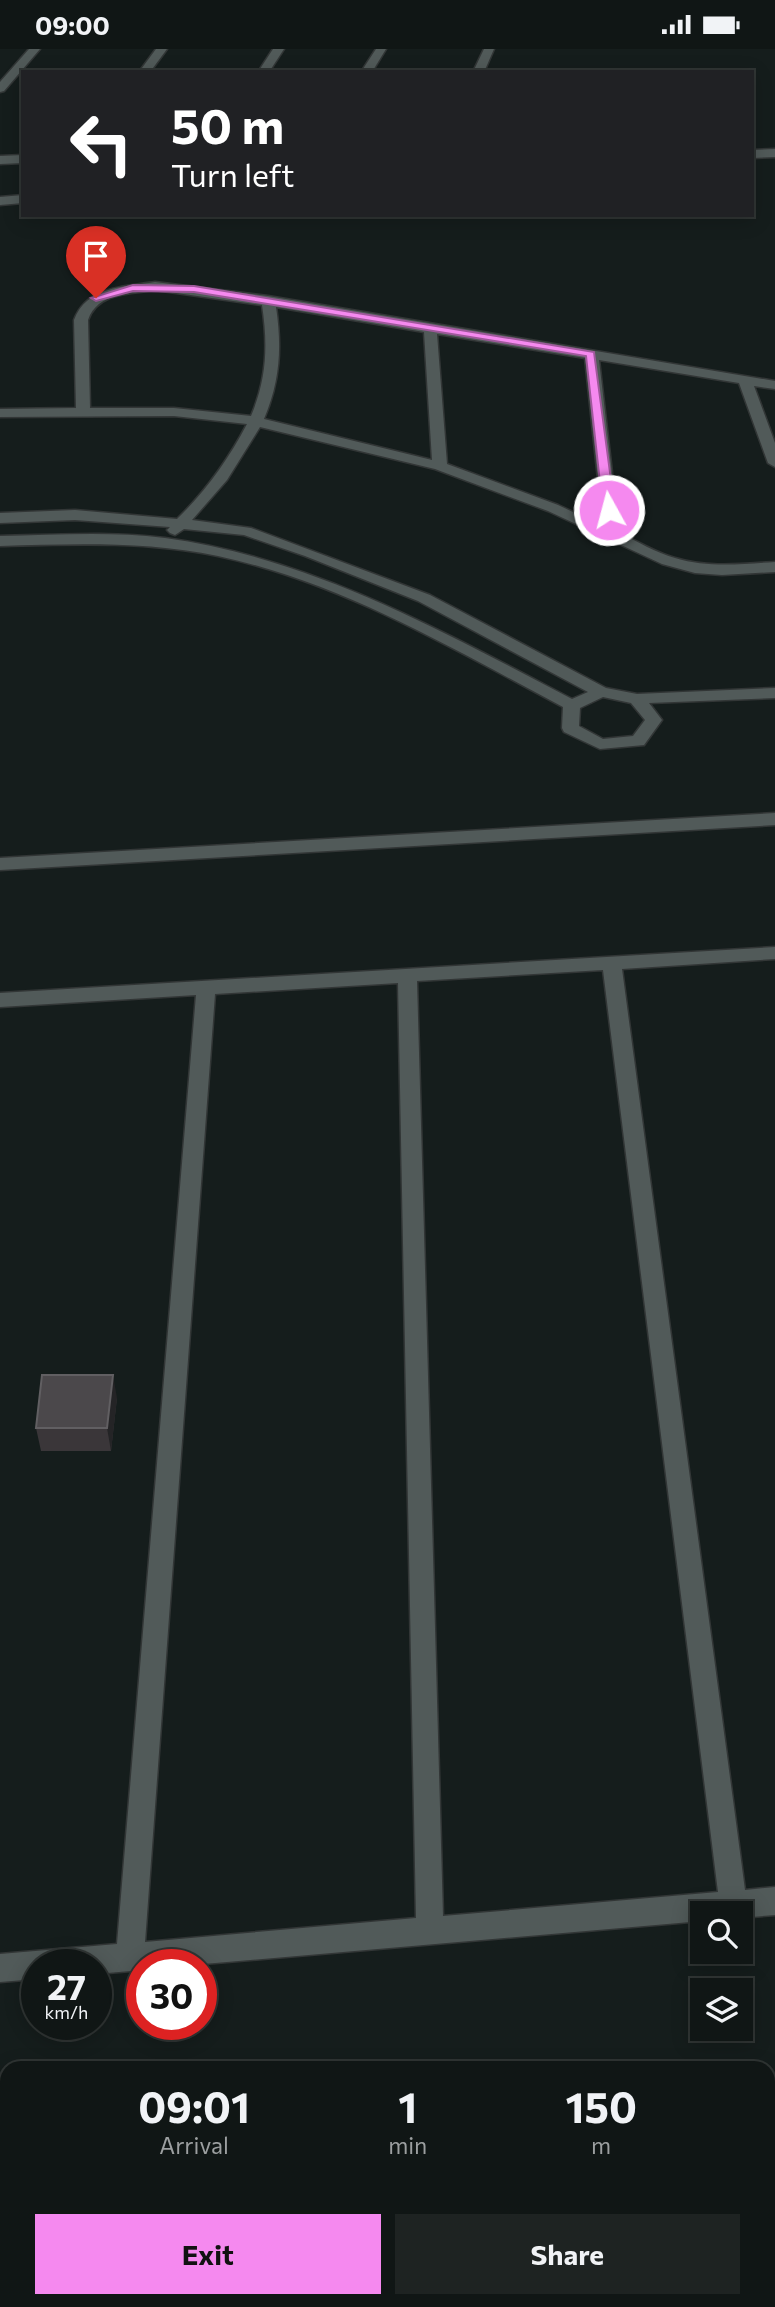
<!DOCTYPE html>
<html lang="en">
<head>
<meta charset="utf-8">
<style>
  body { margin:0; font-family:Commissioner,sans-serif; background:#1e2322; color:#f1f3f6; height:100vh; display:flex; flex-direction:column; font-size:26px; white-space:nowrap }
  * { box-sizing:border-box; margin:0 }
  p { font-size:23px; color:#9c9fa0 }
  .icon { flex:none; width:38px; height:38px; fill:none; stroke:currentColor; stroke-width:2; stroke-linecap:round; stroke-linejoin:round }
  .map { position:relative; flex:1; overflow:hidden }
  .panel { position:absolute; left:0px; top:2012px; width:775px; height:247px; display:flex; flex-direction:column; background:#101615; border-radius:21px 21px 0 0; box-shadow:0 4px 18px #0003,0 0 0 2px #303534 }
  .panel>* { flex:none }
  .banner { position:absolute; left:21px; top:21px; width:733px; height:147px; border-radius:0px; box-shadow:0 4px 18px #0003,0 0 0 2px #303534; background:#202124; color:#fff; overflow:hidden }
  .buttons { position:absolute; left:690px; top:1852px; display:grid; gap:14px }
  .buttons a { display:grid; place-items:center; width:63px; height:63px; border-radius:0px; background:#101615; box-shadow:0 4px 18px #0003,0 0 0 2px #303534; font-size:35px }
  .speed { position:absolute; left:21px; top:1900px; display:flex; gap:14px; font-size:35px; font-weight:700; text-align:center }
  .speed>* { display:grid; place-content:center; width:91px; height:91px; border-radius:50%; background:#101615; box-shadow:0 4px 18px #0003,0 0 0 2px #303534; line-height:1 }
  .speed small { font-size:18px; font-weight:400 }
  .speed .limit { border:10px solid #d22; background:#fff; color:#111 }
  .pin { position:absolute; display:grid; place-items:center; width:60px; height:60px; color:#fff; margin:-72px -30px; border-radius:50% 50% 50% 0; rotate:-45deg; box-shadow:0 0 7px #0007 }
  .pin .icon { rotate:45deg }
  .me { position:absolute; width:77px; margin:-38px; rotate:353deg; stroke-linejoin:round; filter:drop-shadow(0 0 5px #0008) }
  .turn { display:flex; align-items:center; gap:24px; height:147px; padding:0 35px; font-size:32px }
  .turn .icon { width:91px; height:91px; stroke-width:2.5 }
  .turn b { display:block; font-size:49px; line-height:60px }
  .eta { display:flex; justify-content:space-evenly; align-items:center; height:119px; text-align:center }
  .eta b { font-size:42px; font-weight:700; line-height:49px }
  .cta { display:flex; gap:14px; margin-top:auto; padding:14px 35px }
  .cta a { flex:1; height:80px; border-radius:0px; background:#f589ef; color:#111; font-size:28px; font-weight:700; line-height:80px; text-align:center }
  .cta a+a { background:#1e2322; color:#f1f3f6 }
  .status { display:flex; justify-content:space-between; align-items:center; height:49px; padding:0 35px; background:#101615; direction:ltr }
  .status svg { height:19px; fill:currentColor }
  .map>svg:first-child { display:block }
</style>
</head>
<body>
<div class="status"><b>09:00</b><svg viewBox="0 0 49 12"><path d="M0 12V9h3v3zM5 12V6h3v6zM10 12V3h3v9zM15 12V0h3v12zM26 1h20v11H26zM47 4h2v5h-2z"/></svg></div>
<div class="map">
<svg width="775" height="2258" viewBox="0 0 775 2258">
  <rect width="100%" height="100%" fill="#151d1c"/>
  <g fill="none" stroke-linecap="round" stroke-linejoin="round">
    <g stroke="#323636" stroke-width="3">
      <g id="minor">
        <polygon points="29,0 40,0 4,42 0,43 0,33"/>
        <polygon points="156,0 167,0 150,23 139,23"/>
        <polygon points="273,0 284,0 269,23 258,23"/>
        <polygon points="376,0 386,0 372,23 361,23"/>
        <polygon points="484,0 494,0 484,23 473,23"/>
        <polygon points="775,100 775,108 752,109 752,101"/>
        <polygon points="23,106 23,114 0,115 0,107"/>
        <polygon points="23,146 23,154 0,156 0,148"/>
        <path d="M 155,233 L 268,247 L 775,332 L 775,340 L 754,337 L 775,394 L 775,418 L 768,414 L 739,334 L 599,311 L 619,484 C 637,492 656,504 675,509 C 708,519 741,515 775,513 L 775,523 L 722,526 L 695,524 L 662,515 L 548,462 L 435,420 L 260,378 L 227,431 L 192,471 L 251,479 L 430,546 L 606,639 L 637,645 L 775,639 L 775,649 L 649,654 L 662,671 L 644,696 L 600,700 L 564,683 L 562,679 L 563,658 C 453,600 341,533 218,507 C 146,492 73,495 0,497 L 0,487 C 55,486 110,482 165,489 C 312,509 442,582 572,650 L 588,643 L 418,552 L 305,507 L 244,486 L 184,480 L 175,486 L 170,484 L 167,481 L 170,478 L 75,471 L 0,474 L 0,464 L 75,461 L 177,470 C 206,442 228,411 247,375 L 174,367 L 0,368 L 0,360 L 76,359 L 74,271 C 87,237 123,238 155,233 ZM 155,241 L 262,256 C 268,296 267,329 251,367 L 174,359 L 90,359 L 88,271 C 98,243 129,245 155,241 ZM 276,258 L 424,283 L 432,411 L 264,370 C 280,332 282,299 276,258 ZM 437,285 L 585,309 L 603,477 L 558,456 L 447,415 ZM 603,648 L 631,654 L 645,671 L 633,687 L 603,690 L 579,677 L 580,659 Z"/>
        <polygon points="775,764 775,776 0,821 0,809"/>
        <path d="M 775,898 L 775,910 L 622,920 L 745,1841 L 775,1838 L 775,1866 L 740,1869 L 740,1864 L 702,1864 L 702,1872 L 192,1916 L 142,1916 L 142,1921 L 96,1925 L 96,1916 L 37,1916 L 37,1930 L 0,1933 L 0,1905 L 117,1895 L 196,946 L 0,958 L 0,944 ZM 603,921 L 718,1843 L 443,1867 L 417,932 ZM 398,934 L 416,1869 L 145,1893 L 215,945 Z"/>
        <polygon points="775,2178 775,2208 768,2209 768,2179"/>
        <polygon points="86,2252 174,2252 172,2258 83,2258"/>
      </g>
    </g>
    <use href="#minor" fill="#515a59" fill-rule="evenodd"/>
  </g>
  <polygon fill="#3a3639" points="117,1349 111,1402 41,1402 36,1379"/>
  <polygon fill="#242426" points="113,1326 117,1349 111,1402 107,1379"/>
  <polygon fill="#4b484b" stroke="#615f62" stroke-width="2" points="42,1326 113,1326 107,1379 36,1379"/>
  <polygon fill="#f589ef" stroke="#9f599b" stroke-width="2" points="133,236 194,237 594,303 615,461 609,464 603,461 586,307 194,243 133,242 96,252 91,249"/>
</svg>
<div class="buttons">
<a><svg class="icon" aria-label="search" viewBox="0 0 24 24"><circle cx="10" cy="10" r="6"/><path d="M15 15l6 6"/></svg></a>
<a><svg class="icon" aria-label="layers" viewBox="0 0 24 24"><path d="M12 4l9 5-9 5-9-5zM3 14l9 5 9-5"/></svg></a>
</div>
<div class="speed"><div>27<small>km/h</small></div><div class="limit">30</div></div>
<div class="pin" style="left:96px;top:249px;background:#d93025"><svg class="icon" aria-label="arrive" viewBox="0 0 24 24"><path d="M6 21V4h12l-3 4 3 4H6"/></svg></div>
<svg class="me" style="left:609px;top:461px" viewBox="-20 -20 40 40"><circle r="17" fill="#f589ef" stroke="#fff" stroke-width="3"/><path d="M0-11L8 9 0 5-8 9z" fill="#fff"/></svg>
<div class="banner">
<div class="turn"><svg class="icon" aria-label="left" viewBox="0 0 24 24"><path d="M17 20v-9H6M10 6l-5 5 5 5"/></svg><div><b>50 m</b>Turn left</div></div>
</div>
<section class="panel">
<div class="eta">
<div><b>09:01</b><p>Arrival</p></div>
<div><b>1</b><p>min</p></div>
<div><b>150</b><p>m</p></div>
</div>
<div class="cta"><a>Exit</a><a>Share</a></div>
</section>
</div>
</body>
</html>
